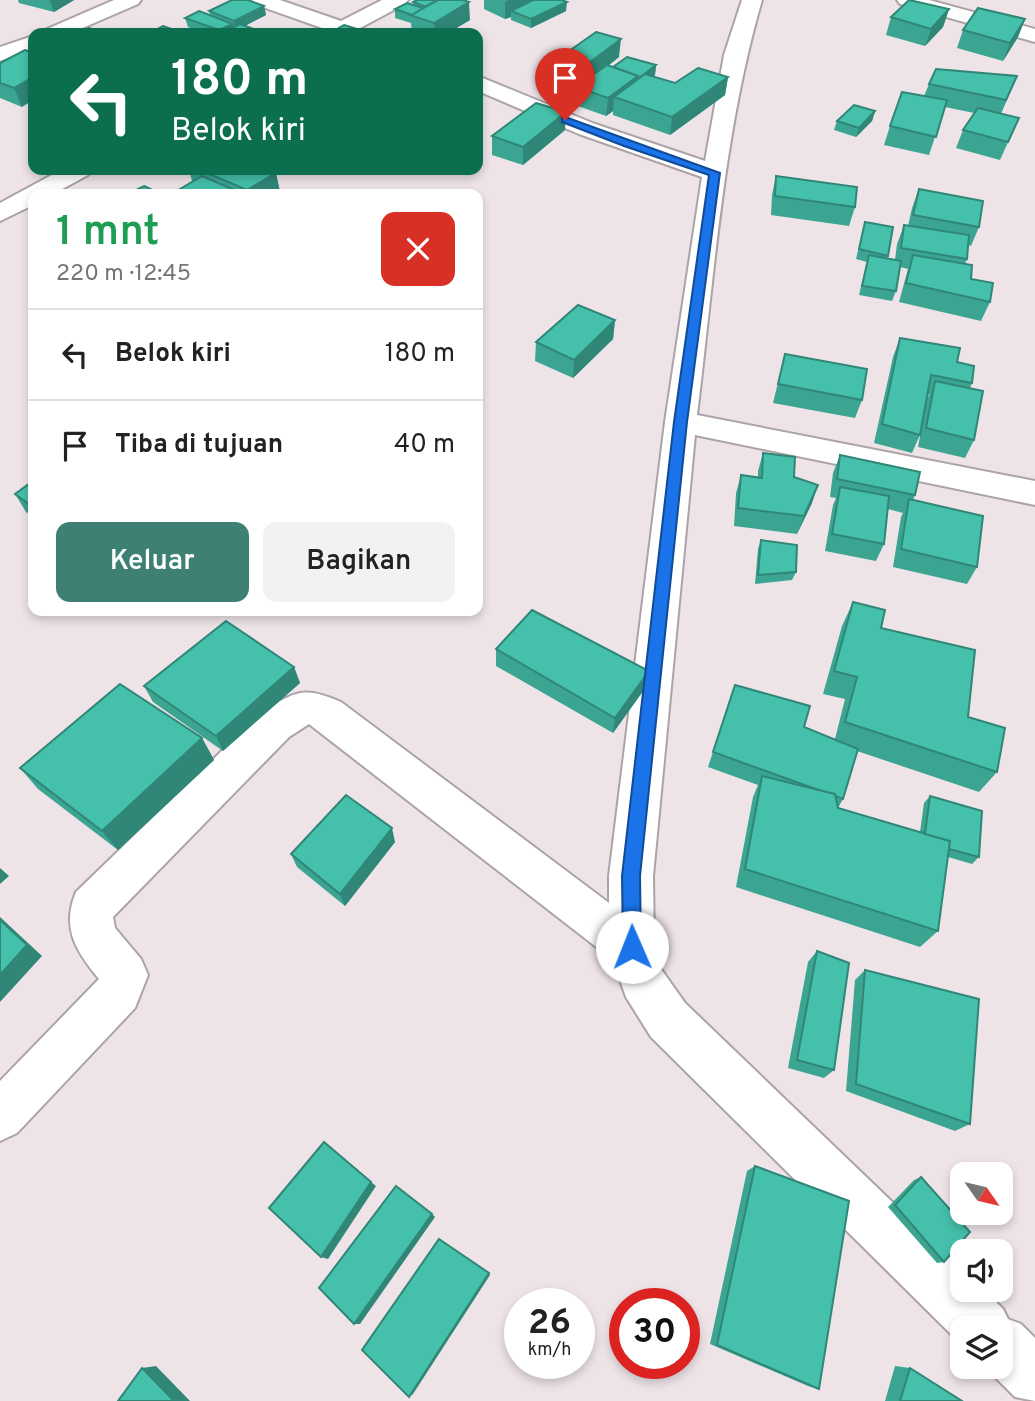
<!DOCTYPE html>
<html lang="id">
<head>
<meta charset="utf-8">
<style>
  body { margin:0; font-family:Overpass,sans-serif; background:#f2f2f2; color:#222; height:100vh; display:flex; flex-direction:column; font-size:26px; white-space:nowrap }
  * { box-sizing:border-box; margin:0 }
  p { font-size:23px; color:#767676 }
  .icon { flex:none; width:38px; height:38px; fill:none; stroke:currentColor; stroke-width:2; stroke-linecap:round; stroke-linejoin:round }
  .map { position:relative; flex:1; overflow:hidden }
  .panel { position:absolute; left:28px; top:189px; width:455px; height:427px; display:flex; flex-direction:column; background:#fff; border-radius:14px; box-shadow:0 4px 10px #0003 }
  .panel>* { flex:none }
  .banner { position:absolute; left:28px; top:28px; width:455px; height:147px; border-radius:14px; box-shadow:0 4px 10px #0003; background:#0b6e4f; color:#fff; overflow:hidden }
  .needle { width:46px; rotate:124deg }
  .tools { position:absolute; left:950px; top:1162px; display:grid; gap:14px }
  .tools a { display:grid; place-items:center; width:63px; height:63px; border-radius:14px; background:#fff; box-shadow:0 4px 10px #0003; font-size:35px }
  .speed { position:absolute; left:504px; top:1288px; display:flex; gap:14px; font-size:35px; font-weight:700; text-align:center }
  .speed>* { display:grid; place-content:center; width:91px; height:91px; border-radius:50%; background:#fff; box-shadow:0 4px 10px #0003; line-height:1 }
  .speed small { font-size:18px; font-weight:400 }
  .speed .limit { border:10px solid #d22; background:#fff; color:#111 }
  .pin { position:absolute; display:grid; place-items:center; width:60px; height:60px; color:#fff; margin:-72px -30px; border-radius:50% 50% 50% 0; rotate:-45deg; box-shadow:0 0 7px #0007 }
  .pin .icon { rotate:45deg }
  .me { position:absolute; width:77px; margin:-38px; rotate:359deg; stroke-linejoin:round; filter:drop-shadow(0 0 5px #0008) }
  .turn { display:flex; align-items:center; gap:24px; height:147px; padding:0 28px; font-size:32px }
  .turn .icon { width:91px; height:91px; stroke-width:2.5 }
  .turn b { display:block; font-size:49px; line-height:60px }
  .round { display:grid; place-items:center; flex:none; width:74px; height:74px; border-radius:14px; background:#f2f2f2 }
  .headline { display:flex; align-items:center; justify-content:space-between; height:119px; padding:0 28px }
  h1 { font-size:42px; font-weight:600; line-height:52px; color:#1e9e55 }
  .cta { display:flex; gap:14px; margin-top:auto; padding:14px 28px }
  .cta a { flex:1; height:80px; border-radius:14px; background:#3e8073; color:#fff; font-size:28px; font-weight:600; line-height:80px; text-align:center }
  .cta a+a { background:#f2f2f2; color:#222 }
  ul { padding:0; list-style:none }
  li { display:flex; align-items:center; gap:21px; height:91px; padding:0 28px; border-top:2px solid #e0e0e0 }
  li div { flex:1 }
  li b { display:block; font-size:26px }
  li em { font-style:normal }
  .map>svg:first-child { display:block }
</style>
</head>
<body>
<div class="map">
<svg width="1035" height="1401" viewBox="0 0 1035 1401">
  <rect width="100%" height="100%" fill="#eee4e8"/>
  <g fill="none" stroke-linecap="round" stroke-linejoin="round">
    <g stroke="#aca3a7" stroke-width="4">
      <g id="minor">
        <polygon points="114,0 141,0 138,4 71,33 44,33 47,29"/>
        <polygon points="251,0 280,0 341,21 382,0 408,0 405,4 360,28 365,33 323,33 325,29 254,4"/>
        <path d="M 742,0 L 762,0 C 723,133 714,277 697,415 L 1035,481 L 1035,505 L 695,435 L 653,876 L 654,947 L 661,969 L 685,1003 L 962,1269 L 962,1290 L 984,1290 L 1003,1309 L 1008,1319 L 1021,1324 L 1035,1338 L 1035,1401 L 1015,1397 L 985,1367 L 1001,1367 L 1001,1328 L 962,1328 L 962,1345 L 651,1037 L 626,997 L 613,960 L 309,724 L 289,737 L 113,917 L 115,928 L 141,959 L 148,975 L 135,1008 L 17,1133 L 0,1141 L 0,1081 L 99,979 C 76,951 61,928 76,892 L 261,713 C 295,692 302,685 341,702 L 609,903 L 609,876 L 665,422 L 702,177 L 579,134 L 478,91 L 478,76 L 595,124 L 705,161 L 724,55 Z"/>
        <polygon points="897,0 929,0 1035,29 1035,42 900,4"/>
        <polygon points="33,36 33,49 0,61 0,47"/>
        <polygon points="61,170 91,170 88,175 53,194 33,194 33,205 0,221 0,203"/>
      </g>
    </g>
    <use href="#minor" fill="#fff" fill-rule="evenodd"/>
  </g>
  <g fill="#3ba592">
    <polygon points="18,0 74,0 54,12 19,3"/>
    <polygon points="484,0 561,0 566,11 531,28 511,20 511,17 505,19 484,9"/>
    <polygon points="413,2 470,20 448,33 412,33 411,23 395,18 395,9 413,5"/>
    <polygon points="264,6 266,15 245,26 254,29 255,33 205,33 188,27 185,18 210,15 209,11"/>
    <polygon points="949,9 943,27 925,46 886,35 891,17"/>
    <polygon points="1025,19 1018,37 1003,61 957,48 963,30"/>
    <polygon points="25,50 22,107 0,98 0,63"/>
    <polygon points="619,57 608,66 613,67 656,65 655,75 653,76 675,83 728,77 725,95 670,135 613,115 613,111 606,116 575,105 575,91 574,92 547,84 548,66"/>
    <polygon points="1017,76 1001,114 1019,118 1000,160 956,148 963,130 974,113 945,107 929,155 884,145 890,126 924,96 929,84"/>
    <polygon points="875,111 872,121 856,137 834,130 837,121"/>
    <polygon points="565,130 523,165 492,155 492,136"/>
    <polygon points="189,170 268,170 276,173 280,192 275,194 176,194 175,192 192,181"/>
    <polygon points="776,176 855,207 849,226 771,215 772,195"/>
    <polygon points="919,189 979,227 971,246 968,245 967,259 965,264 971,279 990,302 981,321 899,302 908,269 900,267 896,291 892,301 859,295 867,262 856,259 865,222 888,256 887,259 895,260 897,244 904,225 908,226 912,208"/>
    <polygon points="615,320 613,339 573,378 535,361 536,342"/>
    <polygon points="900,338 957,362 972,383 970,388 974,440 965,458 918,447 927,399 929,395 928,394 920,435 912,453 874,443 893,357"/>
    <polygon points="785,354 862,400 855,418 773,403"/>
    <polygon points="763,453 794,477 812,503 797,534 734,526 736,493 741,475 758,478 758,471"/>
    <polygon points="840,455 915,495 913,500 977,567 967,584 893,567 901,517 903,513 888,509 884,544 876,561 825,551 833,505 836,498 830,497 833,473"/>
    <polygon points="33,481 33,517 26,512 15,494"/>
    <polygon points="761,540 796,572 792,580 755,584 758,549"/>
    <polygon points="853,602 881,628 968,717 997,772 979,792 857,751 843,799 838,808 920,832 924,803 930,796 979,857 972,864 948,857 938,931 920,947 736,887 753,797 758,785 708,767 735,685 804,727 835,739 845,699 823,694 842,626"/>
    <polygon points="496,649 646,687 613,733 496,666"/>
    <polygon points="294,667 300,683 223,751 153,702 144,686"/>
    <polygon points="202,738 214,760 118,850 38,789 20,768"/>
    <polygon points="395,842 345,906 297,867 291,854"/>
    <polygon points="817,951 834,1070 824,1078 788,1068 808,962"/>
    <polygon points="865,970 970,1124 955,1131 846,1091 855,980"/>
    <polygon points="755,1166 819,1389 808,1386 710,1344 747,1171"/>
    <polygon points="921,1177 944,1262 937,1263 888,1207 914,1180"/>
    <polygon points="895,1366 910,1368 962,1401 885,1401"/>
  </g>
  <g fill="#308677">
    <polygon points="50,0 74,0 54,12"/>
    <polygon points="509,0 541,0 511,11 511,17 505,19 505,2"/>
    <polygon points="469,2 470,20 448,33 435,33 434,23"/>
    <polygon points="567,2 566,11 531,28 531,19"/>
    <polygon points="264,6 266,15 236,30 234,21"/>
    <polygon points="949,9 943,27 925,46 931,29"/>
    <polygon points="1025,19 1018,37 1003,61 1010,43"/>
    <polygon points="233,24 235,33 220,33 219,30"/>
    <polygon points="621,39 619,57 579,88 576,87 575,91 574,92 574,74"/>
    <polygon points="656,65 655,75 637,88 638,79"/>
    <polygon points="638,76 636,94 614,97 613,111 606,116 608,98"/>
    <polygon points="33,77 33,100 22,107 14,88"/>
    <polygon points="728,77 725,95 670,135 672,117"/>
    <polygon points="875,111 872,121 856,137 859,128"/>
    <polygon points="566,112 565,130 523,165 523,147"/>
    <polygon points="276,173 280,192 275,194 248,194 247,190"/>
    <polygon points="615,320 613,339 573,378 574,360"/>
    <polygon points="818,485 812,503 797,534 804,516"/>
    <polygon points="294,667 300,683 223,751 216,736"/>
    <polygon points="649,671 646,687 613,733 615,718"/>
    <polygon points="202,738 214,760 118,850 102,831"/>
    <polygon points="392,828 395,842 345,906 340,894"/>
    <polygon points="0,868 9,876 0,884"/>
    <polygon points="0,917 42,956 0,1002"/>
    <polygon points="371,1182 376,1186 328,1259 321,1257"/>
    <polygon points="432,1214 435,1217 360,1324 354,1324"/>
    <polygon points="489,1273 490,1275 413,1394 409,1397"/>
    <polygon points="156,1366 190,1401 174,1401 142,1368"/>
  </g>
  <g fill="#45c0aa" stroke="#308677" stroke-width="2">
    <polygon points="232,0 248,0 264,6 234,21 209,11"/>
    <polygon points="417,0 438,0 426,7 413,2"/>
    <polygon points="438,0 463,0 469,2 434,23 410,15"/>
    <polygon points="533,0 561,0 567,2 531,19 511,11"/>
    <polygon points="909,0 949,9 931,29 891,17"/>
    <polygon points="407,3 423,8 412,15 395,9"/>
    <polygon points="978,8 1025,19 1010,43 963,30"/>
    <polygon points="199,11 233,24 219,30 185,18"/>
    <polygon points="240,24 254,29 247,33 224,33"/>
    <polygon points="344,25 357,29 350,33 330,33"/>
    <polygon points="163,26 182,33 150,33"/>
    <polygon points="89,28 103,33 78,33"/>
    <polygon points="596,32 621,39 574,74 548,66"/>
    <polygon points="25,50 33,53 33,77 14,88 0,83 0,63"/>
    <polygon points="627,57 656,65 638,79 638,76 613,67"/>
    <polygon points="607,65 638,76 608,98 576,87"/>
    <polygon points="698,68 728,77 672,117 614,97 645,74 675,83"/>
    <polygon points="936,69 1017,76 1006,100 929,84"/>
    <polygon points="902,92 947,100 936,137 890,126"/>
    <polygon points="536,103 566,112 523,147 492,136"/>
    <polygon points="854,105 875,111 859,128 837,121"/>
    <polygon points="978,108 1019,118 1008,142 963,130"/>
    <polygon points="200,170 268,170 276,173 247,190"/>
    <polygon points="202,176 239,192 235,194 181,194 175,192"/>
    <polygon points="776,176 857,187 855,207 775,196"/>
    <polygon points="144,186 161,194 128,194"/>
    <polygon points="919,189 983,201 979,227 913,215"/>
    <polygon points="865,222 893,227 888,256 859,249"/>
    <polygon points="904,225 969,235 967,259 901,248"/>
    <polygon points="869,255 901,261 896,291 862,286"/>
    <polygon points="913,255 972,265 971,279 993,283 990,302 906,283"/>
    <polygon points="578,305 615,320 574,360 536,342"/>
    <polygon points="900,338 960,348 957,362 974,366 972,383 931,375 920,435 882,424"/>
    <polygon points="785,354 867,369 862,400 778,384"/>
    <polygon points="935,381 983,391 974,440 926,428"/>
    <polygon points="763,453 795,457 794,477 818,485 804,516 738,508 741,475 762,478"/>
    <polygon points="840,455 920,472 915,495 837,479"/>
    <polygon points="33,481 33,507 15,494"/>
    <polygon points="840,487 889,496 884,544 832,534"/>
    <polygon points="909,499 983,516 977,567 901,549"/>
    <polygon points="761,540 797,545 796,572 758,575"/>
    <polygon points="853,602 885,610 881,628 975,650 968,717 1005,728 997,772 845,722 857,677 834,671"/>
    <polygon points="532,610 649,671 615,718 496,649"/>
    <polygon points="226,621 294,667 216,736 144,686"/>
    <polygon points="120,684 202,738 102,831 20,768"/>
    <polygon points="735,685 810,706 804,727 858,749 843,799 835,796 835,794 824,792 713,752"/>
    <polygon points="762,776 835,794 838,808 950,841 938,931 745,869"/>
    <polygon points="346,795 392,828 340,894 291,854"/>
    <polygon points="930,796 982,811 979,857 949,849 950,841 925,834"/>
    <polygon points="0,920 27,945 0,975"/>
    <polygon points="817,951 849,963 834,1070 797,1060"/>
    <polygon points="865,970 979,999 970,1124 856,1084"/>
    <polygon points="324,1142 371,1182 321,1257 269,1208"/>
    <polygon points="755,1166 849,1201 819,1389 717,1345"/>
    <polygon points="921,1177 970,1232 944,1262 895,1205"/>
    <polygon points="396,1186 432,1214 354,1324 319,1288"/>
    <polygon points="439,1239 489,1273 409,1397 362,1350"/>
    <polygon points="142,1368 174,1401 118,1401"/>
    <polygon points="910,1368 962,1401 900,1401"/>
  </g>
  <polygon fill="#1a73e8" stroke="#114b97" stroke-width="2" points="562,118 568,118 720,173 687,422 640,876 641,947 639,954 632,956 626,954 623,947 622,876 674,422 709,175 624,146 562,122"/>
</svg>
<div class="tools">
<a><svg class="needle" viewBox="-14 -14 28 28"><path d="M0-13l5 13h-10z" fill="#e53935"/><path d="M0 13l5-13h-10z" fill="#767676"/></svg></a>
<a><svg class="icon" aria-label="sound" viewBox="0 0 24 24"><path d="M4 9h4l5-4v14l-5-4H4zM17 9q2 3 0 6"/></svg></a>
<a><svg class="icon" aria-label="layers" viewBox="0 0 24 24"><path d="M12 4l9 5-9 5-9-5zM3 14l9 5 9-5"/></svg></a>
</div>
<div class="speed"><div>26<small>km/h</small></div><div class="limit">30</div></div>
<div class="pin" style="left:565px;top:120px;background:#d93025"><svg class="icon" aria-label="arrive" viewBox="0 0 24 24"><path d="M6 21V4h12l-3 4 3 4H6"/></svg></div>
<svg class="me" style="left:632px;top:947px" viewBox="-20 -20 40 40"><circle r="19" fill="#fff"/><path d="M0-13L10 11 0 6-10 11z" fill="#1a73e8"/></svg>
<div class="banner">
<div class="turn"><svg class="icon" aria-label="left" viewBox="0 0 24 24"><path d="M17 20v-9H6M10 6l-5 5 5 5"/></svg><div><b>180 m</b>Belok kiri</div></div>
</div>
<section class="panel">
<div class="headline"><div><h1>1 mnt</h1><p>220 m · 12:45</p></div><a class="round" style="background:#d93025;color:#fff"><svg class="icon" aria-label="close" viewBox="0 0 24 24"><path d="M6 6l12 12M18 6L6 18"/></svg></a></div>
<ul>
<li><svg class="icon" aria-label="left" viewBox="0 0 24 24"><path d="M17 20v-9H6M10 6l-5 5 5 5"/></svg><div><b>Belok kiri</b></div><em>180 m</em></li>
<li><svg class="icon" aria-label="arrive" viewBox="0 0 24 24"><path d="M6 21V4h12l-3 4 3 4H6"/></svg><div><b>Tiba di tujuan</b></div><em>40 m</em></li>
</ul>
<div class="cta"><a>Keluar</a><a>Bagikan</a></div>
</section>
</div>
</body>
</html>
